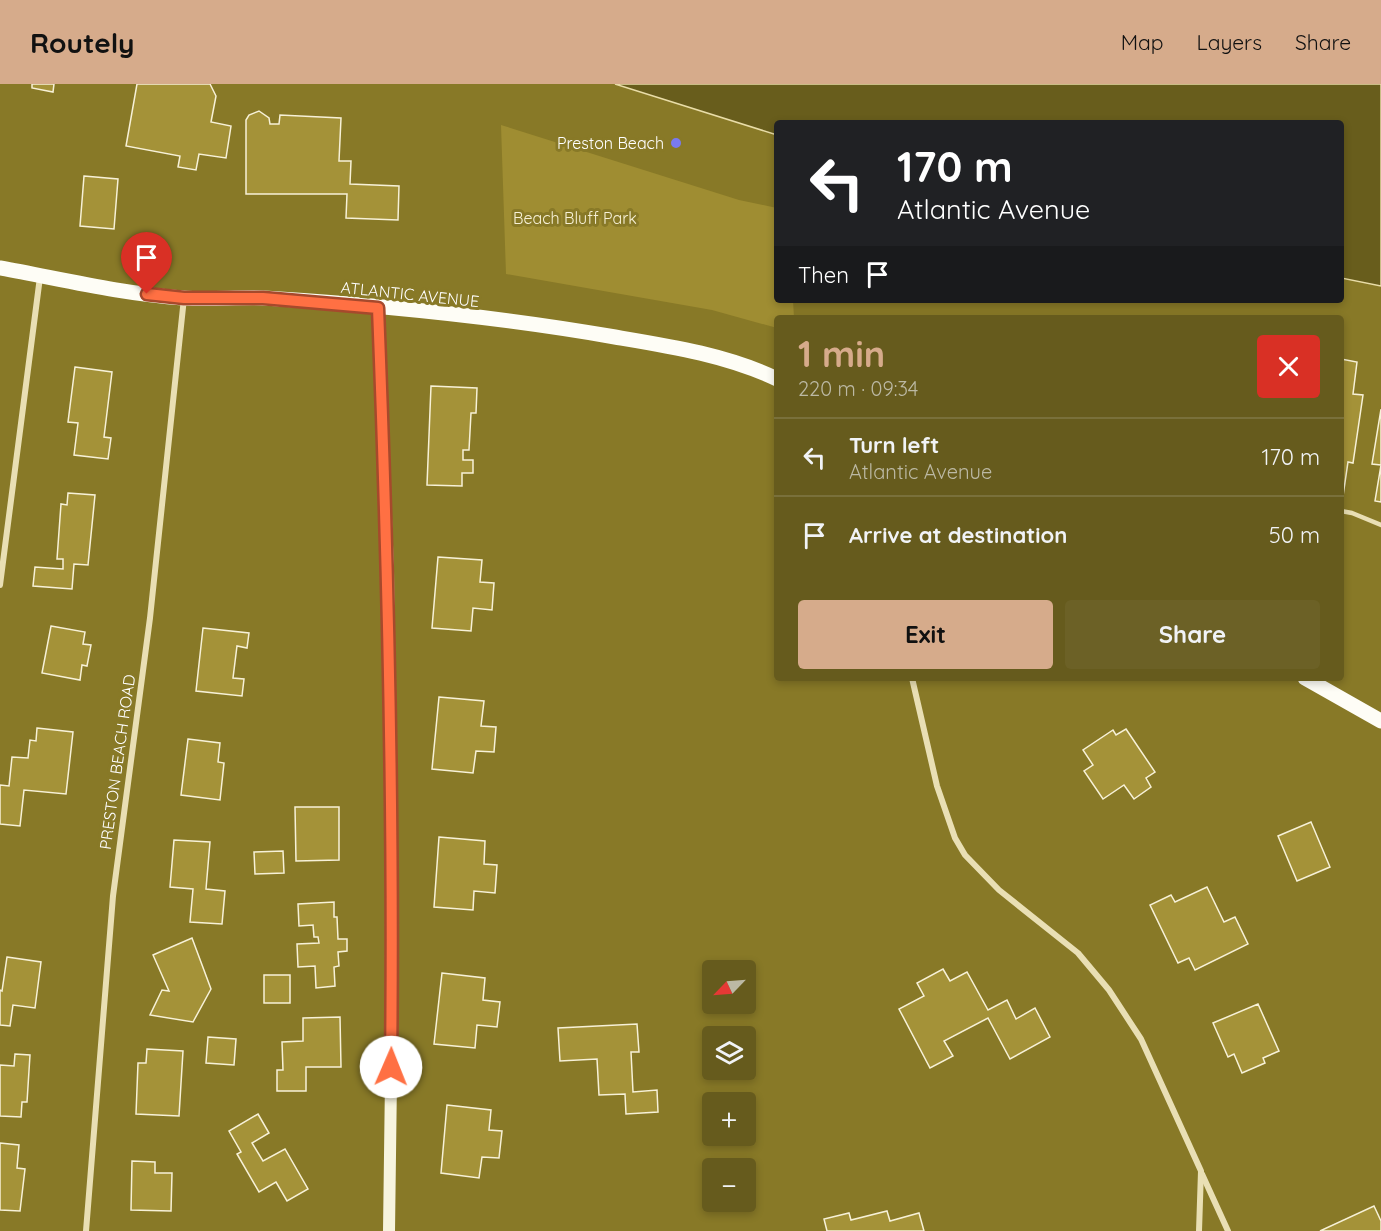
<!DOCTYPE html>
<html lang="en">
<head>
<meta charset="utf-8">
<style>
  body { margin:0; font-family:Quicksand,sans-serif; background:#6c6126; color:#f1f3f6; height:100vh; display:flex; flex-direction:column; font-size:22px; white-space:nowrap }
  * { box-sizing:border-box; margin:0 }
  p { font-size:20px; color:#bcb9a4 }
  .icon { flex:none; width:33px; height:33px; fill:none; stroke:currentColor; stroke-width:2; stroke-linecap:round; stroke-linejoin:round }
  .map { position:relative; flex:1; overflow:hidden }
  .sheet { position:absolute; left:774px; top:231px; width:570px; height:366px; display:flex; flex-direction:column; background:#665b1d; border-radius:6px; box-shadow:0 3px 9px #0003 }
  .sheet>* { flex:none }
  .guide { position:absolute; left:774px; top:36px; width:570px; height:183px; border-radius:6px; box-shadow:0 3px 9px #0003; background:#202124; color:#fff; overflow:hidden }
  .needle { width:39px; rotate:245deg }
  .controls { position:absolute; left:702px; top:876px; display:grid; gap:12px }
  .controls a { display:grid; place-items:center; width:54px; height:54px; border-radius:6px; background:#665b1d; box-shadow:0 3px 9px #0003; font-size:30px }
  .pin { position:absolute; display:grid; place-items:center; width:51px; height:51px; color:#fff; margin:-62px -26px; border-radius:50% 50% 50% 0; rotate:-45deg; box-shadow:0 0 6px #0007 }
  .pin .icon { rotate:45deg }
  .me { position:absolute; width:66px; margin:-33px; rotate:1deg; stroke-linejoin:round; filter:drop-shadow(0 0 4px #0008) }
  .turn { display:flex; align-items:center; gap:21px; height:126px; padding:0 24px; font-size:27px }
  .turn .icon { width:78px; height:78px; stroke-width:2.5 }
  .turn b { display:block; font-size:42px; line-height:51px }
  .then { display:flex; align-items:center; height:57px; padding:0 24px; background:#0003; gap:12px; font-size:22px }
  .round { display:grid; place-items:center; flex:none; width:63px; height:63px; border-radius:6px; background:#6c6126 }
  .summary { display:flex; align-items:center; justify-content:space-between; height:102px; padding:0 24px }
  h1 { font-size:36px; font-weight:700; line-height:45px; color:#d6ab8b }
  .button { display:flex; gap:12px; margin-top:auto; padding:12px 24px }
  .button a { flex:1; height:69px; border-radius:6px; background:#d6ab8b; color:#111; font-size:24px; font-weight:700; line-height:69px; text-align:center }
  .button a+a { background:#6c6126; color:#f1f3f6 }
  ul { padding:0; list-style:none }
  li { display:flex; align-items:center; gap:18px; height:78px; padding:0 24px; border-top:2px solid #79703b }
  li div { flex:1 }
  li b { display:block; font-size:22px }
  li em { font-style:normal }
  header { display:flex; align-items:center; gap:36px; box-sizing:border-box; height:84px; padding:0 30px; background:#d6ab8b; color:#111 }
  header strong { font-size:28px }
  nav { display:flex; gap:33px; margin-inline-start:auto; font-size:21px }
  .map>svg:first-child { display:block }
</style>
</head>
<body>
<header>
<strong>Routely</strong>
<nav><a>Map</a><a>Layers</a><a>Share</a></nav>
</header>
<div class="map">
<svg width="1381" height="1147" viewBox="0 0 1381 1147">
  <rect width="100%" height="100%" fill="#887927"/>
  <polygon fill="#9f8d32" points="501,41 739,116 777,124 777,216 793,216 794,234 777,234 777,244 712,226 506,190"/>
  <polygon fill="#685d1c" stroke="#e9dda8" stroke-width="1.5" points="615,0 1381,0 1381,202 1341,194 1341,39 777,39 777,51"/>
  <g fill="#a49238" stroke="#f7f1d7" stroke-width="1.5">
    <polygon points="32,0 54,0 53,8 32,4"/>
    <polygon points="137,0 210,0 216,12 211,38 231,42 226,74 199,70 196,86 178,83 180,72 126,62"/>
    <polygon points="259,27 269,34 270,40 279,40 280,31 341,34 339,77 351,77 350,100 399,102 398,136 346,134 347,110 246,110 246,36 249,31"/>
    <polygon points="84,92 118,95 114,145 80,142"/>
    <polygon points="1341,275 1357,278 1353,310 1363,311 1353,379 1348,378 1343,412 1341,412"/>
    <polygon points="75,283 112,288 104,353 111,354 108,375 74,371 78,339 68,338"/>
    <polygon points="431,302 477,304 476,329 471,329 469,366 463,366 463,376 473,376 473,389 462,389 462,402 427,401"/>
    <polygon points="1381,325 1381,418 1375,417 1381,381 1372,380"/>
    <polygon points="68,409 95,411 88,481 74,480 72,505 33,502 35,483 63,485 63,475 57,475 61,420 67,421"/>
    <polygon points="438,473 482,476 480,498 494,499 492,526 473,524 471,547 432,544"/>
    <polygon points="51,542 85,548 83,560 91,561 87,582 82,581 80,596 42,589"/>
    <polygon points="203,544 249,549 247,564 237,562 233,594 244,595 242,612 196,607"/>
    <polygon points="439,613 484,617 481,642 496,643 494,668 476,667 473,689 432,685"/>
    <polygon points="37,644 73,648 66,710 24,706 20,742 0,740 0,701 9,702 12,673 28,674 30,656 36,657"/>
    <polygon points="1126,645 1155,688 1146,694 1151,703 1134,715 1124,701 1103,715 1084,687 1093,681 1083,666 1113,646 1116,651"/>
    <polygon points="188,655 220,659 218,678 224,679 220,716 181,711"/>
    <polygon points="295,723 339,723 339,776 296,777"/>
    <polygon points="1311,738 1330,783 1297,797 1278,752"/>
    <polygon points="439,753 485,757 484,780 497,781 495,809 474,807 473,826 434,823"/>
    <polygon points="174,756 210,758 206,805 225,807 222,840 190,838 193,805 170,803"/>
    <polygon points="283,767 284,789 255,790 254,768"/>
    <polygon points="1207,803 1224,838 1235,833 1248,860 1195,886 1189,874 1178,879 1150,821 1171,811 1175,818"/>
    <polygon points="334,818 334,833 337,833 338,855 347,855 347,867 338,868 339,882 334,883 335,902 316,904 315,882 298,883 297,860 319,859 318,853 314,853 313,841 299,842 298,820"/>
    <polygon points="192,854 211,905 193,938 150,931 162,906 169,907 153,871"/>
    <polygon points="7,873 41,878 35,924 13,921 10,942 0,941 0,906 2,907"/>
    <polygon points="943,885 950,897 967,888 988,926 1007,916 1016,935 1035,924 1050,953 1010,975 988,934 944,957 953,972 930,984 899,925 924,912 917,899"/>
    <polygon points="442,889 485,894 483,916 500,918 497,943 477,941 475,964 434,960"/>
    <rect x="264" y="891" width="26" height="28"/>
    <polygon points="1258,920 1279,967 1263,974 1265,979 1242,989 1234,970 1228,973 1213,939"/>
    <polygon points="340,933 341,983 306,983 306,1007 277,1007 277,986 283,986 282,958 303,957 303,934"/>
    <polygon points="637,940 639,968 631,968 633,1008 657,1006 658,1028 626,1030 625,1010 599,1011 597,975 560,977 558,944"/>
    <polygon points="208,953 236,955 234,981 206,979"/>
    <polygon points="147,965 183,967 179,1032 136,1030 138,979 146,979"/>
    <polygon points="15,970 30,971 27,1018 22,1018 21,1033 0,1032 0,981 14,982"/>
    <polygon points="447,1021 491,1026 489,1046 502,1047 499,1074 482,1073 479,1094 441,1089"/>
    <polygon points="258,1030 269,1049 252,1059 263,1077 285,1065 308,1105 287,1117 276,1098 259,1108 237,1070 241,1068 229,1047"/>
    <polygon points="0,1059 19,1061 17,1084 25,1085 20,1127 0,1126"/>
    <polygon points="132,1077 155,1078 155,1089 172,1089 171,1127 131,1126"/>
    <polygon points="1374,1122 1381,1137 1381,1147 1320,1147"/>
    <polygon points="887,1127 890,1137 919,1129 924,1147 827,1147 824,1135 849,1129 851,1136"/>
  </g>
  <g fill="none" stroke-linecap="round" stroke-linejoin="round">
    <polyline stroke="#e9dfb4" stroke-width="4.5" points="1341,427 1352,429 1381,441"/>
    <g stroke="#e9dfb4" stroke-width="6">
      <polyline points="0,501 40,193"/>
      <polyline points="912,594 937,702 955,754 965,771 999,806 1078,869 1109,906 1141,955 1201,1087 1199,1147"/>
      <polyline points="1202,1090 1228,1147"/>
      <polyline points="86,1147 113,812 150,534 184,214"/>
    </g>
    <polyline stroke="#f7f4de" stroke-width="12" points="378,224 388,487 393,843 389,1147"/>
    <g stroke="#fefdf6" stroke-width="15">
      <path d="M 0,184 C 61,195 121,210 183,214 C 210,216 237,213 264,214 C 381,221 500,233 615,253 C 669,262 727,271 777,295"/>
      <polyline points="1305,594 1381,637"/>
    </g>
  </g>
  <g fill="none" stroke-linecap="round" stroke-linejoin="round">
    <g stroke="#a6492c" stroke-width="15">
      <path id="route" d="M 147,210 L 184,214 L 263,214 L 378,224 C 388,477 394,730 391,983"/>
    </g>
    <use href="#route" stroke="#ff7043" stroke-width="10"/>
  </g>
  <circle fill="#797af1" stroke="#887927" stroke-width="2" cx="676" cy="59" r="6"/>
  <g text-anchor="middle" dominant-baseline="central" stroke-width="6" stroke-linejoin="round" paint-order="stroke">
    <g font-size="16" fill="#fff" stroke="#887927" text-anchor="end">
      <text x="664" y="59">Preston Beach</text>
    </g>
    <g font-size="16" fill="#f7f1d7" stroke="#887927">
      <text x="575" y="134">Beach Bluff Park</text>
    </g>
    <g font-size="16" fill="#fff" stroke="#887927">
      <text transform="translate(410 210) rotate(6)">ATLANTIC AVENUE</text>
      <text transform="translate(117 678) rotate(-82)">PRESTON BEACH ROAD</text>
    </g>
  </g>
</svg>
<div class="controls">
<a><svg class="needle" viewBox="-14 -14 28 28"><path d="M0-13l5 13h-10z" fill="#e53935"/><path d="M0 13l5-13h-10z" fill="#bcb9a4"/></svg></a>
<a><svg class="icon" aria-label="layers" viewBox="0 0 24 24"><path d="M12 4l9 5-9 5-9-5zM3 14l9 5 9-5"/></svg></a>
<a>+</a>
<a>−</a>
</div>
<div class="pin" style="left:147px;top:210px;background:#d93025"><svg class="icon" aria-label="arrive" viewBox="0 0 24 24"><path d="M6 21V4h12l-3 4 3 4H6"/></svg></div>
<svg class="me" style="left:391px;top:983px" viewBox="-20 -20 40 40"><circle r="19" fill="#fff"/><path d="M0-13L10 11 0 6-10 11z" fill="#ff7043"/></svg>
<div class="guide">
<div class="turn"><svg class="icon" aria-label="left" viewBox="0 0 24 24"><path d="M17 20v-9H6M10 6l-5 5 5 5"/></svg><div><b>170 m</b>Atlantic Avenue</div></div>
<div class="then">Then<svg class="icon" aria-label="arrive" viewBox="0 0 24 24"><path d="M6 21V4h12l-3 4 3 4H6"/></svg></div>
</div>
<section class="sheet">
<div class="summary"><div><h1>1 min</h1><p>220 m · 09:34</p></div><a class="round" style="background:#d93025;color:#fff"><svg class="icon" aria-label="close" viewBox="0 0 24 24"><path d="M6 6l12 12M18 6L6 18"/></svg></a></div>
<ul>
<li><svg class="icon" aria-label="left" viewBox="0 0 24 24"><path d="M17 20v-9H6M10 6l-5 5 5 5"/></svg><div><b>Turn left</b><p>Atlantic Avenue</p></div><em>170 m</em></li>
<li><svg class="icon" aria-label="arrive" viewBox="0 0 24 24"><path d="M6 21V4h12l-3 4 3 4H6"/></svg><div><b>Arrive at destination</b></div><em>50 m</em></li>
</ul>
<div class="button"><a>Exit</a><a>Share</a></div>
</section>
</div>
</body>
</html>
